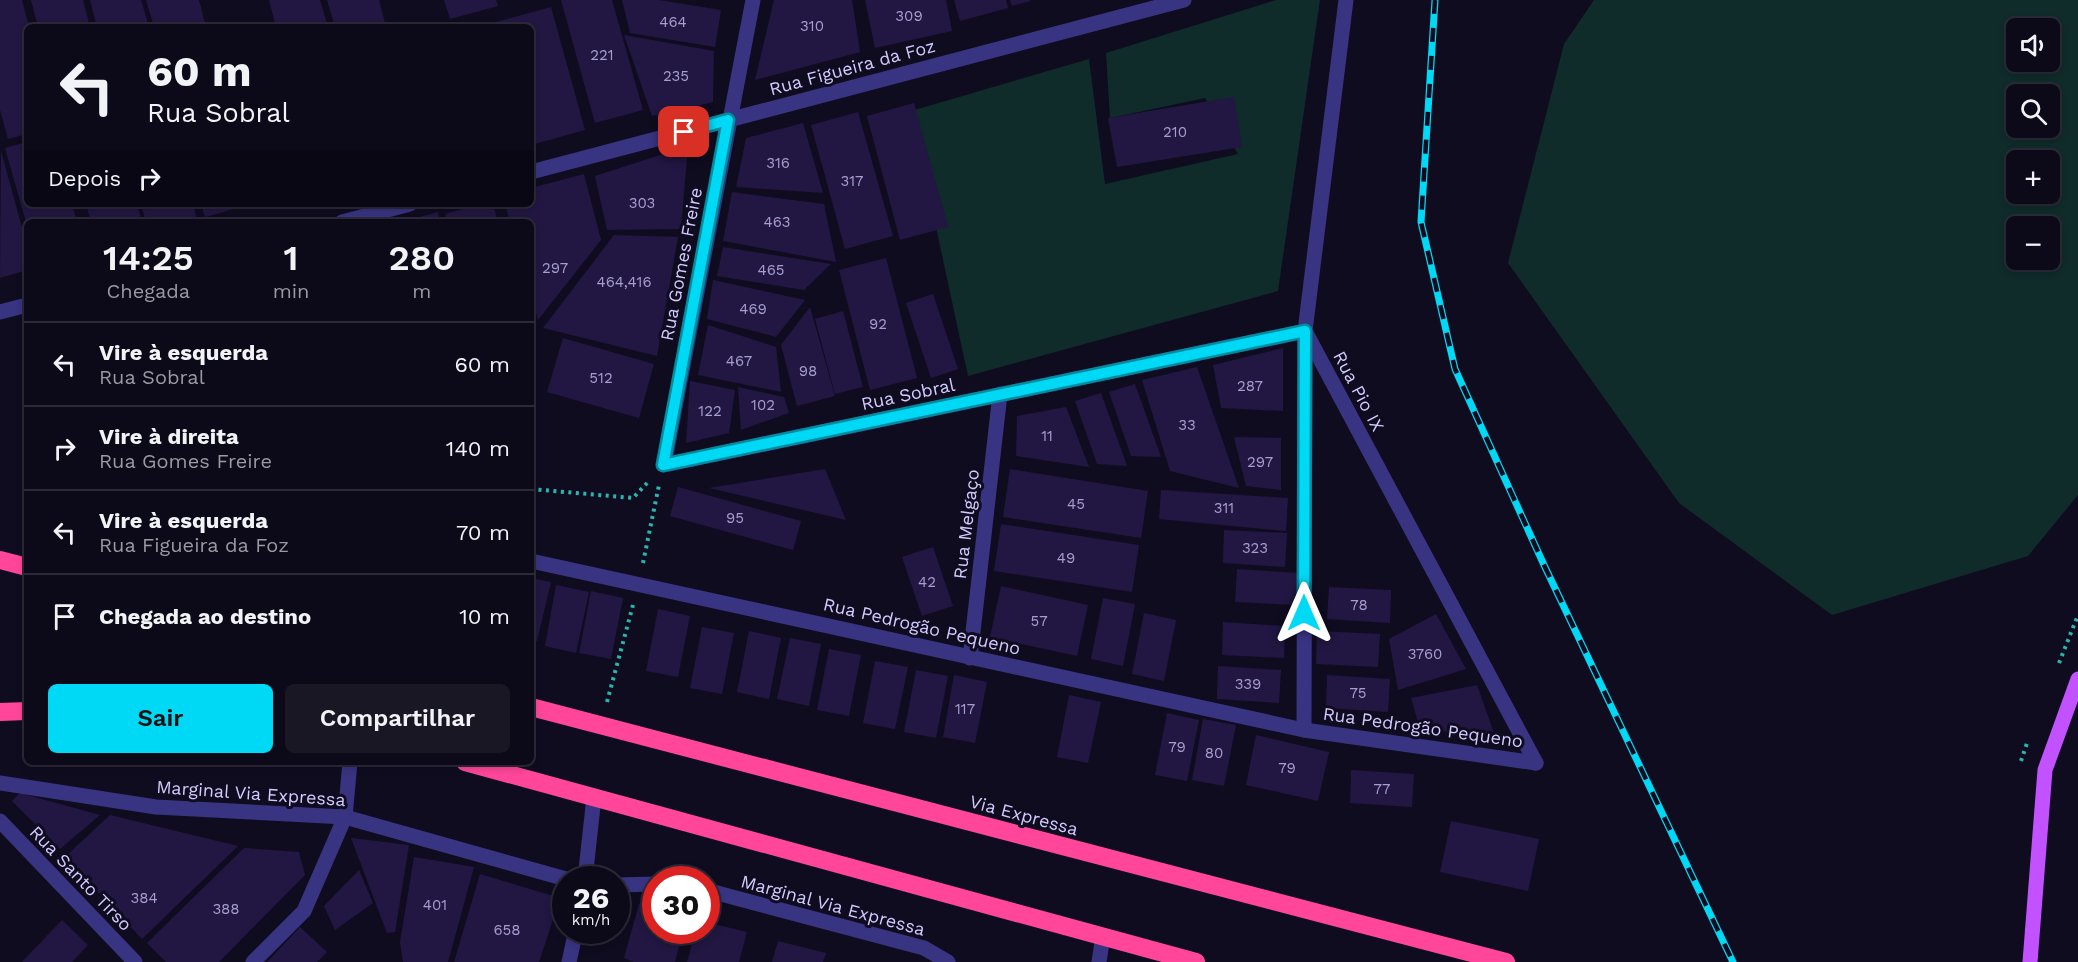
<!DOCTYPE html>
<html lang="pt">
<head>
<meta charset="utf-8">
<style>
  body { margin:0; font-family:"Work Sans",sans-serif; background:#1a1725; color:#f1f3f6; height:100vh; display:flex; flex-direction:column; font-size:22px; white-space:nowrap }
  * { box-sizing:border-box; margin:0 }
  p { font-size:20px; color:#9a9aa2 }
  .icon { flex:none; width:33px; height:33px; fill:none; stroke:currentColor; stroke-width:2; stroke-linecap:round; stroke-linejoin:round }
  .map { position:relative; flex:1; overflow:hidden }
  .side { position:absolute; left:24px; top:219px; width:510px; height:546px; display:flex; flex-direction:column; background:#0c0918; border-radius:9px; box-shadow:0 3px 9px #0003,0 0 0 2px #2c2a37 }
  .side>* { flex:none }
  .top-card { position:absolute; left:24px; top:24px; width:510px; height:183px; border-radius:9px; box-shadow:0 3px 9px #0003,0 0 0 2px #2c2a37; background:#0c0918; color:#f1f3f6; overflow:hidden }
  .controls { position:absolute; left:2006px; top:18px; display:grid; gap:12px }
  .controls a { display:grid; place-items:center; width:54px; height:54px; border-radius:9px; background:#0c0918; box-shadow:0 3px 9px #0003,0 0 0 2px #2c2a37; font-size:30px }
  .speed { position:absolute; left:552px; top:866px; display:flex; gap:12px; font-size:30px; font-weight:700; text-align:center }
  .speed>* { display:grid; place-content:center; width:78px; height:78px; border-radius:50%; background:#0c0918; box-shadow:0 3px 9px #0003,0 0 0 2px #2c2a37; line-height:1 }
  .speed small { font-size:15px; font-weight:400 }
  .speed .limit { border:9px solid #d22; background:#fff; color:#111 }
  .pin { position:absolute; display:grid; place-items:center; width:51px; height:51px; color:#fff; margin:-26px; border-radius:12px; box-shadow:0 3px 9px #0006 }
  .me { position:absolute; width:66px; margin:-33px; rotate:0deg; stroke-linejoin:round; filter:drop-shadow(0 0 4px #0008) }
  .turn { display:flex; align-items:center; gap:21px; height:126px; padding:0 24px; font-size:27px }
  .turn .icon { width:78px; height:78px; stroke-width:2.5 }
  .turn b { display:block; font-size:42px; line-height:51px }
  .then { display:flex; align-items:center; height:57px; padding:0 24px; background:#0003; gap:12px; font-size:22px }
  .eta { display:flex; justify-content:space-evenly; align-items:center; height:102px; text-align:center }
  .eta b { font-size:36px; font-weight:600; line-height:42px }
  .action { display:flex; gap:12px; margin-top:auto; padding:12px 24px }
  .action a { flex:1; height:69px; border-radius:9px; background:#00d9f6; color:#111; font-size:24px; font-weight:600; line-height:69px; text-align:center }
  .action a+a { background:#1a1725; color:#f1f3f6 }
  ul { padding:0; list-style:none }
  li { display:flex; align-items:center; gap:18px; height:84px; padding:0 24px; border-top:2px solid #2c2a37 }
  li div { flex:1 }
  li b { display:block; font-size:22px }
  li em { font-style:normal }
  .map>svg:first-child { display:block }
</style>
</head>
<body>
<div class="map">
<svg width="2078" height="962" viewBox="0 0 2078 962">
  <rect width="100%" height="100%" fill="#100c20"/>
  <g fill="#0f2b2a" fill-rule="evenodd">
    <polygon points="1276,0 1320,0 1278,291 968,376 911,111 1089,59 1105,184 1238,154 1205,98 1110,118 1106,53"/>
    <path d="M 1594,0 L 2078,0 L 2078,495 L 2028,556 L 1832,615 L 1679,503 L 1508,263 L 1564,44 ZM 2016,28 L 2049,28 L 2049,62 L 2016,62 ZM 2016,94 L 2049,94 L 2049,128 L 2016,128 ZM 2016,160 L 2049,160 L 2049,194 L 2016,194 ZM 2016,226 L 2049,226 L 2049,260 L 2016,260 Z"/>
  </g>
  <g fill="#211742">
    <polygon points="0,0 22,0 29,27 27,27 27,134 8,139 0,110"/>
    <polygon points="31,0 83,0 90,27 38,27"/>
    <polygon points="90,0 141,0 149,27 97,27"/>
    <polygon points="146,0 199,0 206,27 154,27"/>
    <polygon points="269,0 320,0 328,27 276,27"/>
    <polygon points="327,0 379,0 386,27 335,27"/>
    <polygon points="444,0 496,0 498,6 450,19"/>
    <polygon points="561,0 612,0 643,110 595,123"/>
    <polygon points="622,0 659,0 721,10 715,47 630,33"/>
    <polygon points="774,0 852,0 860,52 755,80"/>
    <polygon points="865,0 946,0 952,31 875,48"/>
    <polygon points="954,0 1006,0 1008,8 960,21"/>
    <polygon points="1010,0 1030,0 1030,1 1012,6"/>
    <polygon points="551,7 585,130 531,145 531,27 481,26"/>
    <polygon points="624,35 714,51 713,102 652,116"/>
    <polygon points="1234,97 1242,147 1117,167 1108,118"/>
    <polygon points="914,103 948,227 900,240 867,116"/>
    <polygon points="858,112 893,236 845,249 811,125"/>
    <polygon points="803,123 823,193 736,187 746,138"/>
    <polygon points="27,142 27,204 72,204 77,222 26,222 5,148"/>
    <polygon points="688,146 681,229 607,230 595,176"/>
    <polygon points="1,151 27,246 27,270 0,278"/>
    <polygon points="584,174 601,240 538,320 531,295 531,222 510,222 505,204 531,204 531,188"/>
    <polygon points="732,192 824,204 836,262 723,241"/>
    <polygon points="86,204 137,204 142,222 91,222"/>
    <polygon points="141,204 193,204 197,220 146,222"/>
    <polygon points="201,204 248,204 248,205 205,217"/>
    <polygon points="481,204 493,204 498,222 448,222 445,214"/>
    <polygon points="438,212 440,222 405,222 405,221"/>
    <polygon points="614,235 678,237 657,356 543,328"/>
    <polygon points="723,247 831,264 804,290 717,276"/>
    <polygon points="886,258 917,378 870,390 839,270"/>
    <polygon points="713,280 805,300 776,337 707,319"/>
    <polygon points="933,294 958,369 931,378 906,303"/>
    <polygon points="810,307 835,396 797,406 781,345"/>
    <polygon points="843,311 863,387 835,394 815,319"/>
    <polygon points="708,325 776,347 781,392 698,375"/>
    <polygon points="563,338 654,364 639,418 547,392"/>
    <polygon points="1283,348 1283,411 1221,408 1213,365"/>
    <polygon points="1197,367 1239,488 1170,471 1142,380"/>
    <polygon points="690,381 735,390 729,433 686,443"/>
    <polygon points="1135,384 1161,457 1131,456 1109,392"/>
    <polygon points="738,387 784,397 789,413 741,430"/>
    <polygon points="1101,393 1127,466 1097,464 1075,401"/>
    <polygon points="1066,407 1089,467 1016,456 1017,416"/>
    <polygon points="1234,437 1281,438 1281,490 1246,486"/>
    <polygon points="825,469 846,520 709,488"/>
    <polygon points="1010,469 1148,491 1141,538 1003,517"/>
    <polygon points="678,487 801,521 793,550 670,516"/>
    <polygon points="1161,490 1288,498 1286,531 1159,519"/>
    <polygon points="1001,524 1139,545 1132,592 994,571"/>
    <polygon points="1224,530 1287,533 1285,567 1223,563"/>
    <polygon points="933,547 953,606 922,616 902,557"/>
    <polygon points="1237,569 1299,573 1297,605 1235,602"/>
    <polygon points="531,578 551,582 537,641 531,640"/>
    <polygon points="556,585 589,592 576,653 545,646"/>
    <polygon points="1001,586 1088,605 1077,656 990,637"/>
    <polygon points="1329,587 1391,590 1390,623 1327,619"/>
    <polygon points="591,591 623,598 611,659 579,653"/>
    <polygon points="1103,598 1135,604 1123,666 1091,659"/>
    <polygon points="658,609 690,616 678,677 646,671"/>
    <polygon points="1144,613 1176,620 1164,681 1132,674"/>
    <polygon points="1436,614 1466,669 1398,690 1389,639"/>
    <polygon points="1223,622 1285,626 1284,658 1222,655"/>
    <polygon points="702,627 734,633 722,694 690,688"/>
    <polygon points="749,631 781,638 769,699 737,692"/>
    <polygon points="1317,631 1380,634 1378,667 1316,664"/>
    <polygon points="790,638 821,644 809,706 777,699"/>
    <polygon points="829,649 861,655 849,716 817,710"/>
    <polygon points="875,661 908,667 895,729 863,723"/>
    <polygon points="1218,666 1281,670 1279,703 1217,699"/>
    <polygon points="916,670 948,676 936,738 904,732"/>
    <polygon points="954,675 987,682 975,743 943,737"/>
    <polygon points="1327,675 1390,679 1388,712 1326,708"/>
    <polygon points="1477,685 1495,736 1420,729 1411,698"/>
    <polygon points="1069,695 1101,702 1088,763 1057,757"/>
    <polygon points="1167,713 1199,720 1187,781 1155,775"/>
    <polygon points="1203,719 1236,725 1224,786 1192,780"/>
    <polygon points="1256,735 1329,752 1318,801 1246,785"/>
    <polygon points="1351,770 1414,774 1412,807 1350,803"/>
    <polygon points="20,793 100,815 60,849 12,801"/>
    <polygon points="110,815 238,846 142,939 65,857"/>
    <polygon points="1451,821 1539,839 1528,891 1440,872"/>
    <polygon points="351,838 409,845 395,932 387,933"/>
    <polygon points="244,848 299,852 305,875 219,962 166,962 147,943"/>
    <polygon points="414,857 474,867 448,962 403,962 400,942"/>
    <polygon points="359,870 373,903 335,930 324,906"/>
    <polygon points="480,874 560,898 539,962 454,962"/>
    <polygon points="639,904 656,909 656,930 683,930 675,962 634,962 624,958"/>
    <polygon points="62,920 88,945 72,962 22,962"/>
    <polygon points="706,922 747,932 739,962 687,962 696,930 706,930"/>
    <polygon points="300,927 327,952 317,962 267,962"/>
    <polygon points="778,941 826,953 823,962 772,962"/>
  </g>
  <g fill="none" stroke-linecap="round" stroke-linejoin="round">
    <g stroke="#28b6b0" stroke-width="4" stroke-dasharray="3 4.5" stroke-linecap="butt">
      <polyline points="531,489 633,498 649,481"/>
      <polyline points="643,563 659,485"/>
      <polyline points="2059,663 2078,615"/>
      <polyline points="607,702 633,605"/>
      <polyline points="2021,761 2028,740"/>
    </g>
    <g stroke="#393482" stroke-width="15">
      <polyline points="753,0 664,465 1305,331 1304,730"/>
      <polyline points="1346,0 1305,331 1536,763"/>
      <polyline points="531,172 1184,0"/>
      <polyline points="342,222 410,204"/>
      <polyline points="0,312 27,305"/>
      <polyline points="531,561 1304,730 1536,763"/>
      <polyline points="970,658 1000,394"/>
      <polyline points="0,783 156,807 345,817 566,879"/>
      <polyline points="0,821 135,962"/>
      <polyline points="585,879 594,797"/>
      <polyline points="616,885 656,884"/>
      <polyline points="706,890 924,948 948,962"/>
      <polyline points="253,962 304,911 345,817 350,762"/>
      <polyline points="569,962 576,930"/>
      <polyline points="1099,962 1103,936"/>
    </g>
    <polyline stroke="#c252ff" stroke-width="15" points="2030,962 2045,770 2078,679"/>
    <g stroke="#ff469b" stroke-width="18">
      <polyline points="0,560 27,567"/>
      <polyline points="531,707 1506,962"/>
      <polyline points="0,712 27,711"/>
      <polyline points="465,762 1196,962"/>
    </g>
    <g stroke="#00d9f6" stroke-width="7">
      <polyline id="rail" points="1435,0 1421,222 1455,369 1544,565 1733,962"/>
    </g>
    <use href="#rail" stroke="#100c20" stroke-width="4.5" stroke-dasharray="14" stroke-linecap="butt"/>
  </g>
  <g fill="none" stroke-linecap="round" stroke-linejoin="round">
    <g stroke="#008da0" stroke-width="15">
      <polyline id="route" points="684,132 728,120 663,465 1305,331 1304,613"/>
    </g>
    <use href="#route" stroke="#00d9f6" stroke-width="10"/>
  </g>
  <g text-anchor="middle" dominant-baseline="central" stroke-width="6" stroke-linejoin="round" paint-order="stroke">
    <g font-size="15" fill="#a69ed0">
      <text x="909" y="16">309</text>
      <text x="673" y="22">464</text>
      <text x="812" y="26">310</text>
      <text x="602" y="55">221</text>
      <text x="676" y="76">235</text>
      <text x="1175" y="132">210</text>
      <text x="778" y="163">316</text>
      <text x="852" y="181">317</text>
      <text x="642" y="203">303</text>
      <text x="777" y="222">463</text>
      <text x="555" y="268">297</text>
      <text x="771" y="270">465</text>
      <text x="624" y="282">464,416</text>
      <text x="753" y="309">469</text>
      <text x="878" y="324">92</text>
      <text x="739" y="361">467</text>
      <text x="808" y="371">98</text>
      <text x="601" y="378">512</text>
      <text x="1250" y="386">287</text>
      <text x="763" y="405">102</text>
      <text x="710" y="411">122</text>
      <text x="1187" y="425">33</text>
      <text x="1047" y="436">11</text>
      <text x="1260" y="462">297</text>
      <text x="1076" y="504">45</text>
      <text x="1224" y="508">311</text>
      <text x="735" y="518">95</text>
      <text x="1255" y="548">323</text>
      <text x="1066" y="558">49</text>
      <text x="927" y="582">42</text>
      <text x="1359" y="605">78</text>
      <text x="1039" y="621">57</text>
      <text x="1425" y="654">3760</text>
      <text x="1248" y="684">339</text>
      <text x="1358" y="693">75</text>
      <text x="965" y="709">117</text>
      <text x="1177" y="747">79</text>
      <text x="1214" y="753">80</text>
      <text x="1287" y="768">79</text>
      <text x="1382" y="789">77</text>
      <text x="144" y="898">384</text>
      <text x="435" y="905">401</text>
      <text x="226" y="909">388</text>
      <text x="507" y="930">658</text>
    </g>
    <g font-size="18" fill="#d2cbff" stroke="#100c20">
      <text transform="translate(852 67) rotate(-15)">Rua Figueira da Foz</text>
      <text transform="translate(681 264) rotate(-79)">Rua Gomes Freire</text>
      <text transform="translate(1359 391) rotate(62)">Rua Pio IX</text>
      <text transform="translate(908 394) rotate(-12)">Rua Sobral</text>
      <text transform="translate(966 524) rotate(-83)">Rua Melgaço</text>
      <text transform="translate(922 626) rotate(13)">Rua Pedrogão Pequeno</text>
      <text transform="translate(1423 727) rotate(8)">Rua Pedrogão Pequeno</text>
      <text transform="translate(251 793) rotate(4)">Marginal Via Expressa</text>
      <text transform="translate(1024 815) rotate(15)">Via Expressa</text>
      <text transform="translate(81 878) rotate(46)">Rua Santo Tirso</text>
      <text transform="translate(833 905) rotate(15)">Marginal Via Expressa</text>
    </g>
  </g>
</svg>
<div class="controls">
<a><svg class="icon" aria-label="sound" viewBox="0 0 24 24"><path d="M4 9h4l5-4v14l-5-4H4zM17 9q2 3 0 6"/></svg></a>
<a><svg class="icon" aria-label="search" viewBox="0 0 24 24"><circle cx="10" cy="10" r="6"/><path d="M15 15l6 6"/></svg></a>
<a>+</a>
<a>−</a>
</div>
<div class="speed"><div>26<small>km/h</small></div><div class="limit">30</div></div>
<div class="pin" style="left:684px;top:132px;background:#d93025"><svg class="icon" aria-label="arrive" viewBox="0 0 24 24"><path d="M6 21V4h12l-3 4 3 4H6"/></svg></div>
<svg class="me" style="left:1304px;top:613px" viewBox="-20 -20 40 40"><path d="M0-17L14 15 0 8-14 15z" fill="#00d9f6" stroke="#fff" stroke-width="4"/></svg>
<div class="top-card">
<div class="turn"><svg class="icon" aria-label="left" viewBox="0 0 24 24"><path d="M17 20v-9H6M10 6l-5 5 5 5"/></svg><div><b>60 m</b>Rua Sobral</div></div>
<div class="then">Depois<svg class="icon" aria-label="right" viewBox="0 0 24 24"><path d="M7 20v-9h11M14 6l5 5-5 5"/></svg></div>
</div>
<section class="side">
<div class="eta">
<div><b>14:25</b><p>Chegada</p></div>
<div><b>1</b><p>min</p></div>
<div><b>280</b><p>m</p></div>
</div>
<ul>
<li><svg class="icon" aria-label="left" viewBox="0 0 24 24"><path d="M17 20v-9H6M10 6l-5 5 5 5"/></svg><div><b>Vire à esquerda</b><p>Rua Sobral</p></div><em>60 m</em></li>
<li><svg class="icon" aria-label="right" viewBox="0 0 24 24"><path d="M7 20v-9h11M14 6l5 5-5 5"/></svg><div><b>Vire à direita</b><p>Rua Gomes Freire</p></div><em>140 m</em></li>
<li><svg class="icon" aria-label="left" viewBox="0 0 24 24"><path d="M17 20v-9H6M10 6l-5 5 5 5"/></svg><div><b>Vire à esquerda</b><p>Rua Figueira da Foz</p></div><em>70 m</em></li>
<li><svg class="icon" aria-label="arrive" viewBox="0 0 24 24"><path d="M6 21V4h12l-3 4 3 4H6"/></svg><div><b>Chegada ao destino</b></div><em>10 m</em></li>
</ul>
<div class="action"><a>Sair</a><a>Compartilhar</a></div>
</section>
</div>
</body>
</html>
